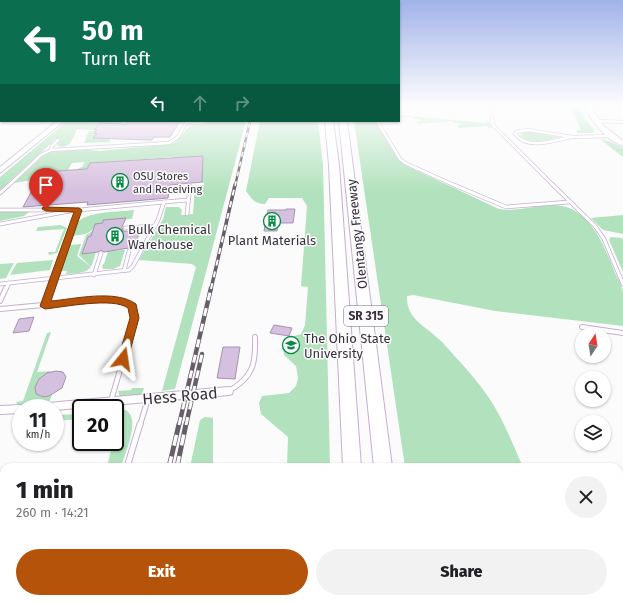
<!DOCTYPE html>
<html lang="en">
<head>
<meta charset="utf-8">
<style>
  body { margin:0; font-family:"Fira Sans",sans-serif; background:#f2f2f2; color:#202124; height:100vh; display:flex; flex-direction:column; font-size:15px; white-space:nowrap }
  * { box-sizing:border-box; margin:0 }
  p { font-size:13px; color:#757577 }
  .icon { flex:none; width:22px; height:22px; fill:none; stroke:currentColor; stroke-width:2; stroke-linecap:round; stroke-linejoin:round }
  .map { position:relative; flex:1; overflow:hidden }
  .details { position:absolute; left:0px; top:463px; width:623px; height:140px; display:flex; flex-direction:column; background:#fff; border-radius:12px 12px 0 0; box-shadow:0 1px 3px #0004 }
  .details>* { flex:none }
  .banner { position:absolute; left:0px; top:0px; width:400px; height:122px; box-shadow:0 1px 3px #0004; background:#0b6e4f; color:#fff; overflow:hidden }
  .needle { width:26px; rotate:12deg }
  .buttons { position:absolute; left:575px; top:327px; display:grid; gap:8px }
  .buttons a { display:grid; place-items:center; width:36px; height:36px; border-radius:50%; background:#fff; box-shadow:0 1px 3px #0004; font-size:20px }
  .speed { position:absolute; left:12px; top:399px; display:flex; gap:8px; font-size:20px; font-weight:700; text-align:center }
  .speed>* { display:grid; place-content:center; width:52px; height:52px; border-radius:50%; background:#fff; box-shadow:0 1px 3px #0004; line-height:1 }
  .speed small { font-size:10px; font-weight:400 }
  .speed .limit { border:2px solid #111; border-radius:6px; background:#fff; color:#111 }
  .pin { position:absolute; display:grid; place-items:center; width:34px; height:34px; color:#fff; margin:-41px -17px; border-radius:50% 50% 50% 0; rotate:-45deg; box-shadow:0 0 4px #0007 }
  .pin .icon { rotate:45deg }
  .me { position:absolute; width:44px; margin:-22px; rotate:15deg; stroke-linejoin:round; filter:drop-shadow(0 0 3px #0008) }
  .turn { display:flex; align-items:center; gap:14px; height:84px; padding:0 16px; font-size:18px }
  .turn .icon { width:52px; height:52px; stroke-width:2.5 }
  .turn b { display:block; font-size:28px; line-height:34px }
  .lanes { display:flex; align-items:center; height:38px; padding:0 16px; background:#0003; justify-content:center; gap:20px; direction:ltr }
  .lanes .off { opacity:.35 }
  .round { display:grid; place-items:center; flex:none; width:42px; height:42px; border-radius:21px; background:#f2f2f2 }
  .summary { display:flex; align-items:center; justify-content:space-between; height:68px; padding:0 16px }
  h1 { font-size:24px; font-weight:800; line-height:30px }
  .primary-button { display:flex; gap:8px; margin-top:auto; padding:8px 16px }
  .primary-button a { flex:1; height:46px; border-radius:24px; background:#b45309; color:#fff; font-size:16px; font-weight:800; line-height:46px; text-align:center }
  .primary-button a+a { background:#f2f2f2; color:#202124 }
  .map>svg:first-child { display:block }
</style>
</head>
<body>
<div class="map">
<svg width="623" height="603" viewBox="0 0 623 603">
  <rect width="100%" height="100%" fill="#fbfbfb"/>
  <g fill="#b2e2bd">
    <polygon points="570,106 579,106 586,120 594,129 594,133 577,133 577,130 581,130"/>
    <polygon points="399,115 486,123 486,121 489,122 492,127 489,128 487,126 459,128 457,126 461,125 459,123 454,123 452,121 418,124 416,122 421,121 419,119 414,119 413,117 399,118"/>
    <path d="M 67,121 L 124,121 L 122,123 L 100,123 L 94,130 L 77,129 C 73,138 70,150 58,146 L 57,144 L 61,139 L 56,139 L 0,190 L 0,177 Z"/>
    <polygon points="194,121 246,121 175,389 162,391 196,267 192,264 139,260 163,219 166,207 179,207 182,210 181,215 193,214 195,186 204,185 204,183 201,183 202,182 203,156 173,158 173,157 90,163 87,169 75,170 82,167 85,162 72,163 68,170 42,172 38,179 14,183 44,155 49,152 89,150 99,151 172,144 177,141 189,126 203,124 205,122"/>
    <path d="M 260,121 L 318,121 L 323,165 L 330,467 L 287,467 L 288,437 L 261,414 L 259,403 L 262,396 L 289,393 L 296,386 L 298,378 L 296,366 L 284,355 L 283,345 L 285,339 L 301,334 L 305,325 L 308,287 L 301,286 L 307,206 L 302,198 L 269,198 L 265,204 C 254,204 252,199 246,191 Z"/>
    <path d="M 354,121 L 375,121 L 397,158 L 407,166 L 499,209 C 520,213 542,202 562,206 C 591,211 606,249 615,273 C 618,279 622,286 623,292 C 623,303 623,315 623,326 L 495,311 L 413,295 L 407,296 C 406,320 427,326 442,342 C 459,361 477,379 491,401 C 504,421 513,445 523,467 L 405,467 Z"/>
    <polygon points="89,131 96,131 94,133 97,134 93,138 110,139 109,140 111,140 109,142 84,143"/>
    <path d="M 523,132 L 529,132 L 560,137 C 548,140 531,145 521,136 L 520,134 Z"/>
    <polygon points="600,139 611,142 623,148 623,157"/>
    <polygon points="25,210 29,212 24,216 0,221 0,212"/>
    <path d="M 134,210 L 132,219 L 104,220 L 103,223 L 96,224 C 92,234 82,235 72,236 C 74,231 75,225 79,221 C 90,211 119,212 134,210 Z"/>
    <polygon points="623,215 623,234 603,230 591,218"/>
    <polygon points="61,225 67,228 57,253 49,255 48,252 55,252 64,229 36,231 38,227"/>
    <polygon points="94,230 97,236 88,237 82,253 96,252 92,265 90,266 79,255 86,235"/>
    <polygon points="611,237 622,238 623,240 623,272 609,240"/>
    <path d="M 81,244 L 77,256 L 91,267 C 85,274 75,273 66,274 L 67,271 L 59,271 L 69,245 Z"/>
    <polygon points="125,250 120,266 113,269 103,269 102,265 104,264 108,251"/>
    <polygon points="53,260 50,270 10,275 17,263"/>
    <polygon points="14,263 6,278 0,279 0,264"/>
    <polygon points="51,332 37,372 51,371 39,379 35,387 36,394 44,397 52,395 49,403 21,406 17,404 16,402 23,401 47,333"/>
    <polygon points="132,388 144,388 142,395 120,397 118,391 131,390"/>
    <path d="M 115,409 C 147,406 126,451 121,467 L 107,467 L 113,442 L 115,442 L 118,423 L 115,419 Z"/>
    <polygon points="81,414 81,419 55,421 55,415"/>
    <polygon points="205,417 213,418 213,467 190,467 200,420"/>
    <polygon points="163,599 199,599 198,603 162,603"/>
    <rect x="264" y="599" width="69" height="4"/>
    <polygon points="424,599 586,599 588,603 425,603"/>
  </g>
  <g fill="#d6c0df" stroke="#a793b0">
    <polygon points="129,121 180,121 170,137 154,137 152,140 148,140 93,138 97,134 94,133 97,130 94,130 100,123 126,124"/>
    <polygon points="203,156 202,182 170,185 168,198 87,205 88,202 23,207 42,172 87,169 90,163"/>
    <polygon points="286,209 295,209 293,223 278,223 277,231 264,231 268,210 286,210"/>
    <polygon points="126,218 122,227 123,231 139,232 135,249 129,248 104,252 101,250 98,252 82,254 88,237 91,236 95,224 103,223 103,220"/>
    <polygon points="34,317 29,331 13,333 19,319"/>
    <polygon points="274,325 292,328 289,336 270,333"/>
    <polygon points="223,347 240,347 235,379 217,378"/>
    <polygon points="56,371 63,372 66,377 62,388 49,396 44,397 36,394 35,387 39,379 47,373"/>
  </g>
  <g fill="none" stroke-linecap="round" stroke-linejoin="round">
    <g stroke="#c4afce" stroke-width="4">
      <g id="lane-far3">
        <polyline points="490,106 493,125 554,186"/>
        <polyline points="377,121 400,159 405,163 456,186"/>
        <polyline points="597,121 623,122"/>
        <polyline points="186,123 203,123"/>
        <path d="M 528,130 L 572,137 C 555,140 528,151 515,134 L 516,132 Z"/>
        <polyline points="572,137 611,136"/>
        <polyline points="51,150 52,146 58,140"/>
        <polyline points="8,186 41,155 51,150 169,143 178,137 187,121"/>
      </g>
    </g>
    <g stroke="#c4afce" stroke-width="4.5">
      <g id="lane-far2">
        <polyline points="454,185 506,207 569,202"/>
        <polyline points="553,185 595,226 604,239 623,284"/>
        <polyline points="0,193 9,185"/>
        <polyline points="164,202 188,200"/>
        <polyline points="0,210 79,210 164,202 158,220 133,266 129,270 0,284"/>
        <polyline points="187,214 190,186"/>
        <polyline points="0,224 70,211"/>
        <polyline points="125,228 155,226"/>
        <polyline points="124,271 129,251"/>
        <polyline points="94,275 101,253"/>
        <polyline points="6,289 9,283"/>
        <polyline points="51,289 78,210"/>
      </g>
    </g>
    <g stroke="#c4afce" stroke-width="6">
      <g id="lane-far1">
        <polyline points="0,301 6,288"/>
        <polyline points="45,306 51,288"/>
        <polyline points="0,309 108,299 123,301 132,306 135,318 111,401"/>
        <polyline points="582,327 623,333"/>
        <path d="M 229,391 C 253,377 256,364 255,337"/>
        <polyline points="140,425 148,399"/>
      </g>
    </g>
    <g stroke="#c4afce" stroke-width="7">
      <g id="lane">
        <polyline points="127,467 140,424"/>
        <polyline points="87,603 88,599"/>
      </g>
    </g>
    <g stroke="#c4afce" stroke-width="2">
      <g id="street">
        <polygon points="229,387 232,388 233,391 232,394 229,395 55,410 55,408 32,408 33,405 36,404"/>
        <polygon points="21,405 24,406 25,408 21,408 21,413 0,414 0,406"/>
      </g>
    </g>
    <g stroke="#c4afce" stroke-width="2">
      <g id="secondary">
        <path d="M 584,106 L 590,106 L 604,126 L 623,141 L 623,146 C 606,140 592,122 584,106 Z"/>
        <polygon points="57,121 64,121 0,173 0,167"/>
      </g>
    </g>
    <g stroke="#c4afce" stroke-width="2">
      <g id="highway">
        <polygon points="325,121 333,121 339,165 361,467 343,467 329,165"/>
        <polygon points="339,121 347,121 392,467 374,467"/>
        <polygon points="348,599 370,599 371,603 349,603"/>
        <polygon points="386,599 408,599 409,603 387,603"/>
      </g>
    </g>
    <use href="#lane-far3" stroke="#fff" stroke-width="2.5"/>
    <use href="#lane-far2" stroke="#fff" stroke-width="3"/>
    <use href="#lane-far1" stroke="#fff" stroke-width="4"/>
    <use href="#lane" stroke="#fff" stroke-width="5"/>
    <use href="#street" fill="#fff" fill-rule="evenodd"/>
    <use href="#secondary" fill="#fff" fill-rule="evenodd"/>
    <use href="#highway" fill="#fff" fill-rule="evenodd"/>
    <g stroke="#665f69" stroke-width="2.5">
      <polyline id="rail-far3" points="235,186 250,121"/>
    </g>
    <g stroke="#665f69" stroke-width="3.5">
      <polyline id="rail-far2" points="211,289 235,185"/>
    </g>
    <g stroke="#665f69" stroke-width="4.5">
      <g id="rail-far1">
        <polyline points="179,425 211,288"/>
        <polyline points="186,425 202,354"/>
      </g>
    </g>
    <g stroke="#665f69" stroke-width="5">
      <g id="rail">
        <polyline points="169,467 179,424"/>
        <polyline points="177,467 186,424"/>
        <polyline points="137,603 138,599"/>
        <polyline points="146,603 147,599"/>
      </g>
    </g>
    <use href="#rail-far3" stroke="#fbfbfb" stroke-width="1.5" stroke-dasharray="5" stroke-linecap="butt"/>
    <use href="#rail-far2" stroke="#fbfbfb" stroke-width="2" stroke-dasharray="6" stroke-linecap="butt"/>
    <use href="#rail-far1" stroke="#fbfbfb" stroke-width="3" stroke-dasharray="8" stroke-linecap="butt"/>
    <use href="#rail" stroke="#fbfbfb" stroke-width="3.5" stroke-dasharray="11" stroke-linecap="butt"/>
  </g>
  <linearGradient id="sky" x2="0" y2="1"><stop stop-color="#a1b2e9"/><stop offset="0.55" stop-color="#fdfdfd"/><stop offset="1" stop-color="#fdfdfd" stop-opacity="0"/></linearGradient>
  <rect width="623" height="191" fill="url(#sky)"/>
  <path fill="#b45309" stroke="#753606" d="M 43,207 L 79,208 L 82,210 L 51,301 C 75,299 115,289 136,304 L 139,318 L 127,362 L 123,364 L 119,362 L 118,359 L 130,318 L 128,308 C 113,297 64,307 45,309 L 40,306 L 74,212 L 46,211 L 42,209 Z"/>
  <defs>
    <g id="building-ring" transform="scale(0.9)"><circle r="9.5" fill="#fbfbfb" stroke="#058945" stroke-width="1.5"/><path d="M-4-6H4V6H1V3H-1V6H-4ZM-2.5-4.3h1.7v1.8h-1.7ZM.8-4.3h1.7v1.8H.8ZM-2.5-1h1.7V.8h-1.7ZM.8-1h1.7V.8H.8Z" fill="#058945"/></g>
    <g id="university-ring" transform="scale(0.9)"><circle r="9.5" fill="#fbfbfb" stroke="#058945" stroke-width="1.5"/><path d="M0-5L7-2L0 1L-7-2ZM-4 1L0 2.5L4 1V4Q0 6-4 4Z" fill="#058945"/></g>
  </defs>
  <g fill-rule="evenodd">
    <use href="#building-ring" x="120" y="182"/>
    <use href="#building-ring" x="272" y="221"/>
    <use href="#building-ring" x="115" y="236"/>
    <use href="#university-ring" x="291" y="345"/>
  </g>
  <g text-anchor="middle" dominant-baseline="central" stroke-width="3" stroke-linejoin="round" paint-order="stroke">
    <g font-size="11" fill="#39303d" stroke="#fbfbfb" text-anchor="start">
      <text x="133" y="176">OSU Stores<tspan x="133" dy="13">and Receiving</tspan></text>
    </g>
    <rect fill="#fbfbfb" stroke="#736d76" stroke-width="1" x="344" y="306" width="44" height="20" rx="3"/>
    <g font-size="12" font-weight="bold" fill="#39303d">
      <text x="366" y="316">SR 315</text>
    </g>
    <g font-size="13" fill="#39303d" stroke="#fbfbfb" text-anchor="start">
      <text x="128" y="229">Bulk Chemical<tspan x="128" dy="15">Warehouse</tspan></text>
      <text x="272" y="240" text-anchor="middle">Plant Materials</text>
      <text x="304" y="338">The Ohio State<tspan x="304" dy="15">University</tspan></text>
    </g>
    <g font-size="13" fill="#39303d" stroke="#fbfbfb">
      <text transform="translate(357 234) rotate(-96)">Olentangy Freeway</text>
    </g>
    <g font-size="16" fill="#39303d" stroke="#fbfbfb">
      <text transform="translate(180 396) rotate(-5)">Hess Road</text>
    </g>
  </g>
</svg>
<div class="buttons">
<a><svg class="needle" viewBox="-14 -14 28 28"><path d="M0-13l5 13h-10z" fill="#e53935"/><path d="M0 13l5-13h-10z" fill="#757577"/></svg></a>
<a><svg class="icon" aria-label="search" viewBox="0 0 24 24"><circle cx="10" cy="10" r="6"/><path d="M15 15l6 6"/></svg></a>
<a><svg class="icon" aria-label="layers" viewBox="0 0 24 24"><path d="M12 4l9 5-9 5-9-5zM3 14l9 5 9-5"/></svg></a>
</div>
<div class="speed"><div>11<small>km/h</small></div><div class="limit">20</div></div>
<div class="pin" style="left:46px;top:209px;background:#d93025"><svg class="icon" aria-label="arrive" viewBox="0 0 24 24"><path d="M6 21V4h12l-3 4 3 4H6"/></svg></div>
<svg class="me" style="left:123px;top:359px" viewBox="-20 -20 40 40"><path d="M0-17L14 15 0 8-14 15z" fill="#b45309" stroke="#fff" stroke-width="4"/></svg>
<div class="banner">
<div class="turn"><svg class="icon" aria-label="left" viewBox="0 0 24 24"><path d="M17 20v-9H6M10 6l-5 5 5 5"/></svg><div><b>50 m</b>Turn left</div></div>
<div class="lanes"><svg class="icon" aria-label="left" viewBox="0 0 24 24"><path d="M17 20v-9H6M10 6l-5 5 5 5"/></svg><svg class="icon off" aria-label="ahead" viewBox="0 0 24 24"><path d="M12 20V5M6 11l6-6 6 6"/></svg><svg class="icon off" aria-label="right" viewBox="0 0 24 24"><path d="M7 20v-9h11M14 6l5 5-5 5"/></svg></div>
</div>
<section class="details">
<div class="summary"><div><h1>1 min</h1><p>260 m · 14:21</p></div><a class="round"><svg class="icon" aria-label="close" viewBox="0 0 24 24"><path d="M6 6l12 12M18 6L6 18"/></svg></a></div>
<div class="primary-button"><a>Exit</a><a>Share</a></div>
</section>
</div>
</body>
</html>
